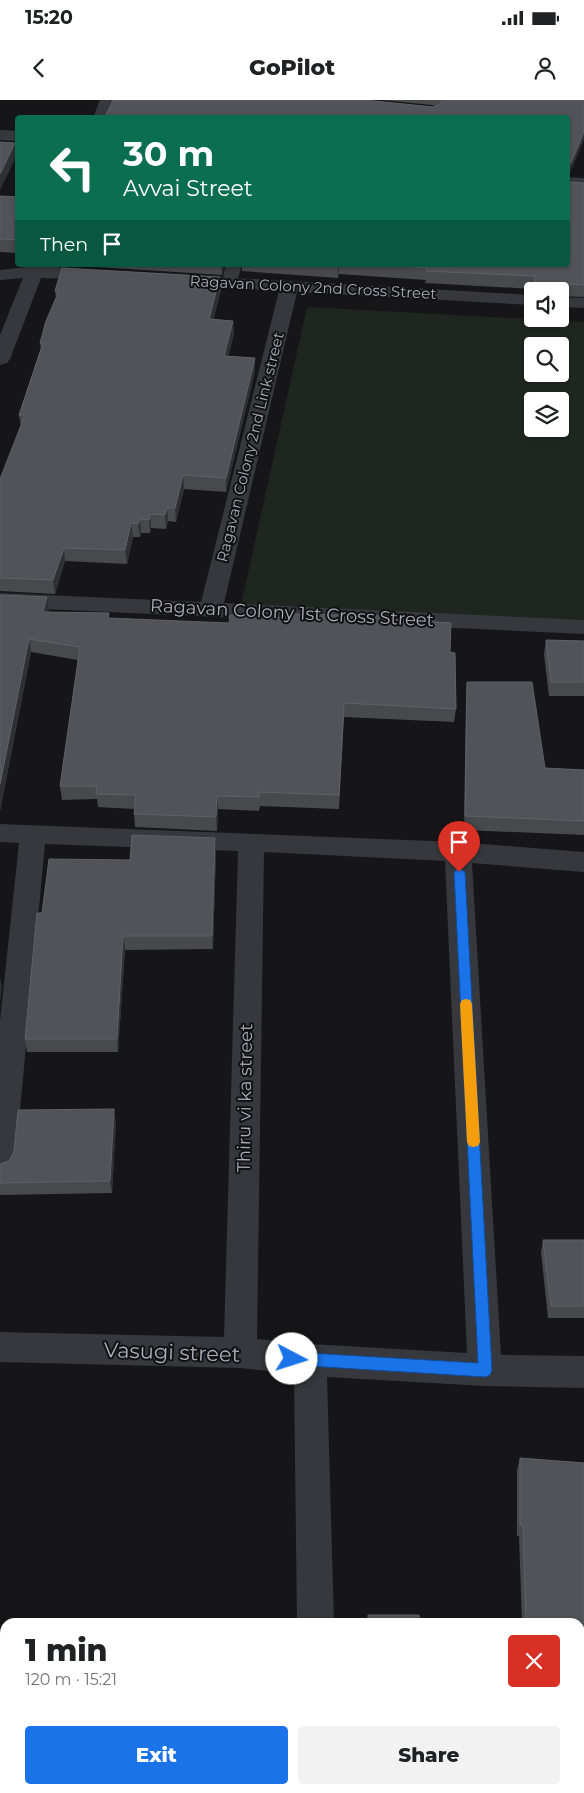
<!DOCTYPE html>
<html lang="en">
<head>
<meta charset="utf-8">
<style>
  body { margin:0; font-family:Montserrat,sans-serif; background:#f2f2f2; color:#202124; height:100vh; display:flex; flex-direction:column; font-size:19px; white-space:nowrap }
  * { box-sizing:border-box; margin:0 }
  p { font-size:16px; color:#757577 }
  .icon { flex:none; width:28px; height:28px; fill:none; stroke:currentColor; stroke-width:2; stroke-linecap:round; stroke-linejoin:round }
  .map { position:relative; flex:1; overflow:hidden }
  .panel { position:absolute; left:0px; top:1518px; width:585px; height:176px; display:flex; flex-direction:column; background:#fff; border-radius:15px 15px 0 0; box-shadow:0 1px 4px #0004 }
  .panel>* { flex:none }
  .banner { position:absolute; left:15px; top:15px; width:555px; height:152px; border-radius:5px; box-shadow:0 1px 4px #0004; background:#0b6e4f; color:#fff; overflow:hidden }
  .tools { position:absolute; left:524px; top:182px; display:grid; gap:10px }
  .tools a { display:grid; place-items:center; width:45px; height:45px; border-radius:5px; background:#fff; box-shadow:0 1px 4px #0004; font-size:25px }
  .pin { position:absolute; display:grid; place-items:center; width:42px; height:42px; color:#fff; margin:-51px -21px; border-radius:50% 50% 50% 0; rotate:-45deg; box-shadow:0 0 5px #0007 }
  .pin .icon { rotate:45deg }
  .me { position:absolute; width:55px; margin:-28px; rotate:95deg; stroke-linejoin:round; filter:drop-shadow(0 0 4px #0008) }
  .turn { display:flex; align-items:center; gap:18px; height:105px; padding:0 25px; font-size:22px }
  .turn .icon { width:65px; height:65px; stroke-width:2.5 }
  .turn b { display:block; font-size:35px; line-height:42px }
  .then { display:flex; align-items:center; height:48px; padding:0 25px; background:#0003; gap:10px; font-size:19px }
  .round { display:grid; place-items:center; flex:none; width:52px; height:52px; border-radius:5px; background:#f2f2f2 }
  .overview { display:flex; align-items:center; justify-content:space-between; height:85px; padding:0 25px }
  h1 { font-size:30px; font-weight:800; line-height:38px }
  .button { display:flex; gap:10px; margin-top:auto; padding:10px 25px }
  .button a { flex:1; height:58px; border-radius:5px; background:#1a73e8; color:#fff; font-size:20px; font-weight:800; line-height:58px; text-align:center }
  .button a+a { background:#f2f2f2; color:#202124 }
  .status { display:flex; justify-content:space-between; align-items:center; height:35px; padding:0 25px; background:#fff; direction:ltr }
  .status svg { height:14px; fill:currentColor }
  header { display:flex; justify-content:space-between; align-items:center; height:65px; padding:0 25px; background:#fff; font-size:22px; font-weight:800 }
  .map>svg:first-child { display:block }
</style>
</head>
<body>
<div class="status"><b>15:20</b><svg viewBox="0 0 49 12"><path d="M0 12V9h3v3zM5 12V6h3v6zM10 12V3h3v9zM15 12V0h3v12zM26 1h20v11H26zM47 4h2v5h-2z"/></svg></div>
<header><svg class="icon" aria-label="back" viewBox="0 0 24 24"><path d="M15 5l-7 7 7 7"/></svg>GoPilot<svg class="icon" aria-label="person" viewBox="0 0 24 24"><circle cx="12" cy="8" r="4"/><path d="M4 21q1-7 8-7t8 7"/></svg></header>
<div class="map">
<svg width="584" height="1693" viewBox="0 0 584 1693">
  <rect width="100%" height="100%" fill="#161618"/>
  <path fill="#1e261f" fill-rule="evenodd" d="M 307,207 L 584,222 L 584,525 L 241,505 ZM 532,246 L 560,246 L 560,274 L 532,274 ZM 532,301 L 560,301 L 560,329 L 532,329 Z"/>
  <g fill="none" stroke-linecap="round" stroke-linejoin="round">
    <path fill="#37383d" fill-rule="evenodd" d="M 226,165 L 242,165 L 236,185 L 226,185 C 221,179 224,172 226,165 Z"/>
    <g fill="#37383d" fill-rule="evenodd">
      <polygon points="100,0 116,0 109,18 93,18"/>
      <polygon points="0,30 18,31 18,41 0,40"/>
      <polygon points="568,77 584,78 584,88 568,87"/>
      <polygon points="28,165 97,170 103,171 106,175 103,179 97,180 41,178 10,259 7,263 0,265 0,235 23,178 0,180 0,170 27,167"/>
      <polygon points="182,175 532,195 532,205 297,192 224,503 584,520 584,534 0,507 0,493 201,502 279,191 176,184 173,180 176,176"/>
      <polygon points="560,197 584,198 584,208 560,207"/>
      <path d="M 0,724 L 458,742 L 584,752 L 584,772 L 472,763 L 501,1255 L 584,1256 L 584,1288 L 485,1286 L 327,1277 L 334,1522 L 297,1522 L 294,1274 L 240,1268 L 0,1262 L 0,1232 L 224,1237 L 238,751 L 45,744 L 15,1063 L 11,1072 L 0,1076 L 0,921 L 19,743 L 0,742 ZM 264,752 L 445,761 L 467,1253 L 310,1244 L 257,1239 Z"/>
      <rect x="300" y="1689" width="40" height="4"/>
    </g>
  </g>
  <g fill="#47494d">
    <polygon points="382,0 584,0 569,75 433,7 435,6 432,5"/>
    <polygon points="584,83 584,197 560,196 560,191 533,191 533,189 425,183 426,180 339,174 338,178 242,171 242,165 568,165"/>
    <polygon points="0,96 18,97 18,153 0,152"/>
    <polygon points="68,165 224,165 222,175"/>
    <polygon points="220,177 221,190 213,220 233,221 234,234 228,256 255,258 255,271 226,392 184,389 176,422 168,421 166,429 151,428 150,433 141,433 140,437 133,437 127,464 65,461 55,494 0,491 0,379 21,327 19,315 41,249 40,243 56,198 55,191"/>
    <polygon points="0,495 49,511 49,512 109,513 109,519 229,523 291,518 386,519 450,552 456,609 454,622 344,617 339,709 260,706 259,711 218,709 217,731 135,727 134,714 134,709 98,707 97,699 62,700 60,686 78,560 31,552 0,711"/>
    <polygon points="546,540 584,541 584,596 549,596 544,554"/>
    <polygon points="467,582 545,668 584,670 584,735 464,730 466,596"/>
    <polygon points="216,752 213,849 125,850 118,952 27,952 25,939 42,813 130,760"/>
    <polygon points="116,1021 112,1093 0,1095 0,1064"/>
    <polygon points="543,1140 584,1140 584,1218 548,1218 541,1152"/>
    <polygon points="520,1358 584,1363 584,1602 580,1602 580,1522 522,1522 519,1436 517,1436 517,1370"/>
  </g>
  <g fill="#2f3033">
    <polygon points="584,32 584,40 569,75 568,76 568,65"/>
    <polygon points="15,43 17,55 0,90 0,74"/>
    <polygon points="221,165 224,165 222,175"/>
    <polygon points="338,165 339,165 339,174 338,178"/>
    <polygon points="220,177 221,190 209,233 209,219"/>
    <polygon points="233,221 234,234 225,269 224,256"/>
    <polygon points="255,258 255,271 226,392 226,378"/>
    <polygon points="183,375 184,389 176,422 175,408"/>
    <polygon points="167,408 168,421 166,429 165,415"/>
    <polygon points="150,414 151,428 150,433 149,420"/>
    <polygon points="140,419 141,433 140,437 138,424"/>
    <polygon points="131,423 133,437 127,464 125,450"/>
    <polygon points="64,448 65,461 55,494 53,480"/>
    <polygon points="47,497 49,511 45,526 43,512"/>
    <polygon points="29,539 31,552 0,711 0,684"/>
    <polygon points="217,696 218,709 217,731 216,717"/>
    <polygon points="215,738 216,752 213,849 212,836"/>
    <polygon points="123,836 125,850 118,952 117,939"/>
    <polygon points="0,877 2,886 0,903"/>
    <polygon points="114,1009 116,1021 112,1093 110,1081"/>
  </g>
  <g fill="#525359" stroke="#5f6168">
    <polygon points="113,0 365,0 433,7 439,5 442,1 442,0 584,0 584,32 571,63 568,65 568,72 568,18 104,18 110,7"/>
    <polygon points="0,42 15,43 0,74"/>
    <polygon points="568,82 584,83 584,185 535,182 535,176 426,171 427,168 389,165 568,165"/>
    <polygon points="0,96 18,97 18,140 0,139"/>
    <polygon points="62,168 220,177 209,219 233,221 224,256 255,258 226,378 183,375 175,408 167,408 165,415 150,414 149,420 140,419 138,424 131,423 125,450 64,448 53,480 0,478 0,379 25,315 19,315 43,243 40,243 46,221 59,191 55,191"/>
    <polygon points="0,495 47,497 43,512 109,513 108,518 229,523 230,515 291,518 291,514 386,516 386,519 451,523 450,552 455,553 456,609 344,603 339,695 259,692 259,697 217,696 216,717 134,714 136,695 96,694 97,686 60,686 80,547 29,539 0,684"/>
    <polygon points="546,540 584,541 584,582 551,582"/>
    <polygon points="467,582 532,582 545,668 584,670 584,721 465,716"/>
    <polygon points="132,735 215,738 212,836 123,836 117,939 25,939 37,813 42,813 49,759 130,760"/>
    <polygon points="114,1009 110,1081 0,1083 0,1064 9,1061 14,1051 18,1010"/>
    <polygon points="543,1140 584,1140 584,1206 551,1206"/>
    <polygon points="520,1358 584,1363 584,1592 580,1592 580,1522 526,1522 523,1425 520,1425"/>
    <polygon points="368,1515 419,1515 420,1522 368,1522"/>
    <rect x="363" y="1689" width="165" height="4"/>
  </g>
  <polygon fill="#1a73e8" stroke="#114b97" points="459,768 465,772 492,1270 490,1275 485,1277 292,1265 287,1263 285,1259 287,1254 292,1252 478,1263 454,772"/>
  <polygon fill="#f59e0b" points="466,899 470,900 472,904 480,1042 478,1046 473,1047 469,1046 467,1042 460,904 462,900"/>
  <g text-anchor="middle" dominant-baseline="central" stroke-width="4" stroke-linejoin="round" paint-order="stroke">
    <g font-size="15" fill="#a8adb8" stroke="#111113">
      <text transform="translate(313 187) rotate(3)">Ragavan Colony 2nd Cross Street</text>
      <text transform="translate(250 347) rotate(-76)">Ragavan Colony 2nd Link street</text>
    </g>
    <g font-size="18" fill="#a8adb8" stroke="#111113">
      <text transform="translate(292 513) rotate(3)">Ragavan Colony 1st Cross Street</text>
      <text transform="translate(245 998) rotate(-89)">Thiru vi ka street</text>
    </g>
    <g font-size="21" fill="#a8adb8" stroke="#111113">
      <text transform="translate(172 1252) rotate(2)">Vasugi street</text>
    </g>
  </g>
</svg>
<div class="tools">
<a><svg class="icon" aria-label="sound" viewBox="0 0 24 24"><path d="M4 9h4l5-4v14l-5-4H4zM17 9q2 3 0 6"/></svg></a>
<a><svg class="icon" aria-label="search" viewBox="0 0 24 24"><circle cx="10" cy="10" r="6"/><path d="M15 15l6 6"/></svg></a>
<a><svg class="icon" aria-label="layers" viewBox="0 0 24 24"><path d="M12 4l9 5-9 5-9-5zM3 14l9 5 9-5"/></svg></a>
</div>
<div class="pin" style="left:459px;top:772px;background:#d93025"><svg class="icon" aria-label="arrive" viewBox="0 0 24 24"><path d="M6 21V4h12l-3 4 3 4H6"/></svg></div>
<svg class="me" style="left:292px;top:1259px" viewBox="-20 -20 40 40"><circle r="19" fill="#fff"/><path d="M0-13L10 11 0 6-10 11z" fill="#1a73e8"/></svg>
<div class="banner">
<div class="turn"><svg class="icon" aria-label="left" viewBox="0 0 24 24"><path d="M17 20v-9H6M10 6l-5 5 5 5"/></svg><div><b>30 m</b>Avvai Street</div></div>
<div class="then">Then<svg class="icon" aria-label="arrive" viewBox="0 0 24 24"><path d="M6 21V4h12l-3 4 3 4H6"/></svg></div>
</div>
<section class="panel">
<div class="overview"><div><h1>1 min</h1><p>120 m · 15:21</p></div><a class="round" style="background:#d93025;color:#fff"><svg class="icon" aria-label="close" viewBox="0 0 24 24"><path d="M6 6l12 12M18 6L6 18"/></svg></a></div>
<div class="button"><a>Exit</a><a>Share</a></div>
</section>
</div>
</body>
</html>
